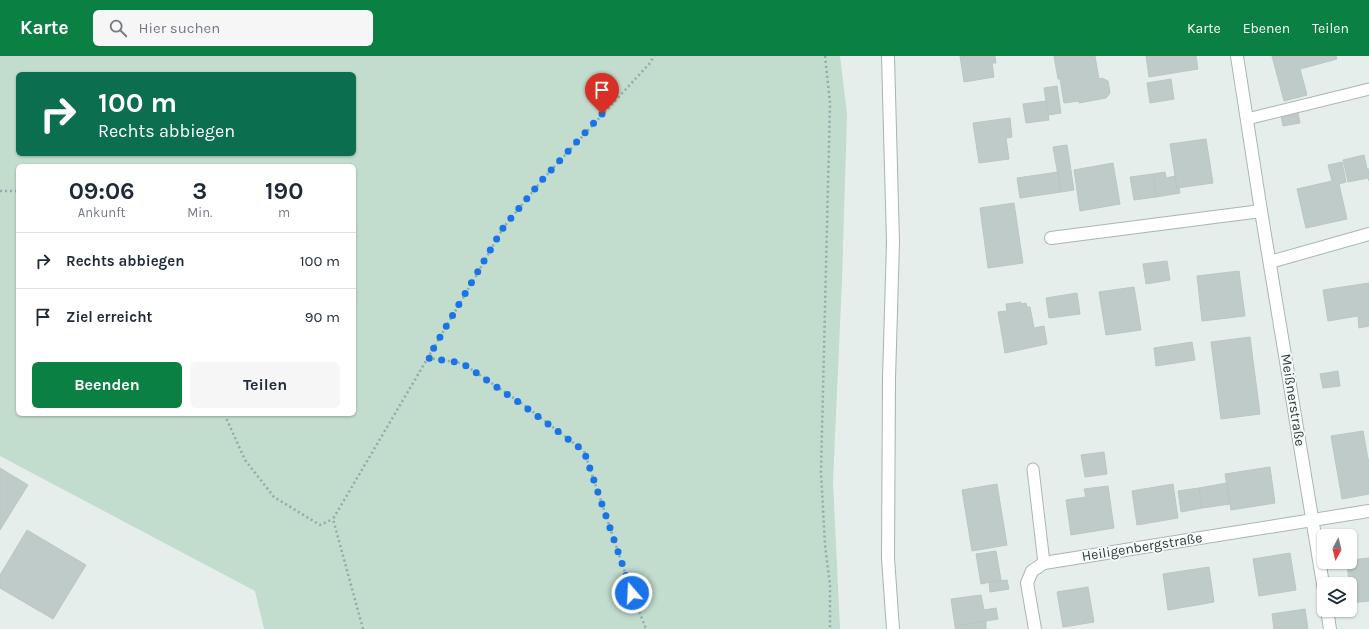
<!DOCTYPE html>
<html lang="de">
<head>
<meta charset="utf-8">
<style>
  body { margin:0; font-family:Karla,sans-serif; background:#f6f6f7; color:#1f2937; height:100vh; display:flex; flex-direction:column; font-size:15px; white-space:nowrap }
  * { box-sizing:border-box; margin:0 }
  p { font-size:13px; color:#747a83 }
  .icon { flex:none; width:22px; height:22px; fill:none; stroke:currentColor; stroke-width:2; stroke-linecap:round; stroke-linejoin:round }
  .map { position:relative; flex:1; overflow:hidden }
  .details { position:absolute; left:16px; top:108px; width:340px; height:252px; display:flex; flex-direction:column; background:#fff; border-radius:6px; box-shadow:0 1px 3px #0004 }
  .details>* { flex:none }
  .guide { position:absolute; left:16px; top:16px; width:340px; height:84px; border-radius:6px; box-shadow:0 1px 3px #0004; background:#0b6e4f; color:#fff; overflow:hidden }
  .needle { width:26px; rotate:187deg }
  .fabs { position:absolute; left:1317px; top:473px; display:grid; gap:8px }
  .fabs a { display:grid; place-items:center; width:40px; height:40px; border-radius:6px; background:#fff; box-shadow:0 1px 3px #0004; font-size:20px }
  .pin { position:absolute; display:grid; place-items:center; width:34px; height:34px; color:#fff; margin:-41px -17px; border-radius:50% 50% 50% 0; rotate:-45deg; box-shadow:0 0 4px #0007 }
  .pin .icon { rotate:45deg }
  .me { position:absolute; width:44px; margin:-22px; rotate:341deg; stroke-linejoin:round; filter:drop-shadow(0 0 3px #0008) }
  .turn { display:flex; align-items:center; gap:14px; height:84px; padding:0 16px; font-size:18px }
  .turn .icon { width:52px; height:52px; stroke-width:2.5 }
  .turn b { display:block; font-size:28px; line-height:34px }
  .eta { display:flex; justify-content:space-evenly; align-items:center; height:68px; text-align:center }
  .eta b { font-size:24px; font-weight:700; line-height:28px }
  .button { display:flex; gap:8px; margin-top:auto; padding:8px 16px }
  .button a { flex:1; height:46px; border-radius:6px; background:#0b8043; color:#fff; font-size:16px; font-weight:700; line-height:46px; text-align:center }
  .button a+a { background:#f6f6f7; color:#1f2937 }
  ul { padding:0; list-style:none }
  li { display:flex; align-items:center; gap:12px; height:56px; padding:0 16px; border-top:1px solid #e0e1e3 }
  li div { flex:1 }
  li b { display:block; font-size:15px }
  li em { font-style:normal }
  header { display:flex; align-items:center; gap:24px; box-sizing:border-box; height:56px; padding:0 20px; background:#0b8043; color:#fff }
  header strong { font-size:19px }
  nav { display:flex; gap:22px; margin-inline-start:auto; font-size:14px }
  .search { width:280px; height:36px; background:#f6f6f7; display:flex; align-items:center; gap:10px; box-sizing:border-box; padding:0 14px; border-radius:6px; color:#747a83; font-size:15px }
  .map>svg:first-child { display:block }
</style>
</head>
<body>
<header>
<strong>Karte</strong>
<div class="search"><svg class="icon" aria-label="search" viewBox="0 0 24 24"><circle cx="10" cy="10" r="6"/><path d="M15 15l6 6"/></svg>Hier suchen</div>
<nav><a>Karte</a><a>Ebenen</a><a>Teilen</a></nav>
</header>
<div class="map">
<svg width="1369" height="573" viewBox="0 0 1369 573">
  <rect width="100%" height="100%" fill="#e6eeec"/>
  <path fill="#c2dcce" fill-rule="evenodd" d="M 0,0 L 840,0 L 847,58 L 842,224 L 833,426 L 840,573 L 264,573 L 255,535 L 0,400 ZM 18,18 L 354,18 L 354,98 L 18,98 ZM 18,110 L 354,110 L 354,358 L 18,358 Z"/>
  <g fill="#bfcbc8" stroke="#b9c7c4">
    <polygon points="960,0 995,0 996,7 992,7 994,21 964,26"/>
    <polygon points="1054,0 1095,0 1099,23 1102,22 1108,25 1110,37 1106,42 1079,47 1079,45 1064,47 1060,23 1058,23"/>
    <polygon points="1146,0 1196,0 1198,13 1149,21"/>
    <polygon points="1272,0 1336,0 1337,3 1300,13 1307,39 1284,45"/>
    <polygon points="1171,23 1174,43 1150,47 1147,27"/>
    <polygon points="1057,30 1061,57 1048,59 1044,32"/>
    <polygon points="1046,45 1049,64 1026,67 1023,48"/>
    <polygon points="1298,57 1300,67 1283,70 1281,60"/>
    <polygon points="1010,62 1012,81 1006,82 1009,103 979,107 973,67"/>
    <polygon points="1206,83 1213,127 1177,132 1170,88"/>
    <polygon points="1067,89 1074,134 1061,136 1053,91"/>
    <polygon points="1364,99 1367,113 1369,113 1369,125 1368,122 1348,126 1343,104"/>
    <polygon points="1342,106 1346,126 1339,128 1347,163 1306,172 1297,133 1332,125 1328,109"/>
    <polygon points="1113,107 1120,148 1080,155 1074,114"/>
    <polygon points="1058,116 1061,136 1020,142 1017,122"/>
    <polygon points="1165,116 1166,122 1175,120 1177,132 1179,132 1180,137 1156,141 1153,118"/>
    <polygon points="1153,118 1156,141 1134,144 1130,121"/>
    <polygon points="1014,147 1023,207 988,212 980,152"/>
    <polygon points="1167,205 1170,224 1146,228 1143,208"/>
    <polygon points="1239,215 1245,260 1202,265 1197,220"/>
    <polygon points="1369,227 1369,270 1359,272 1358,260 1328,265 1323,234"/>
    <polygon points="1134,231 1141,274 1106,279 1099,236"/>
    <polygon points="1077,237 1080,258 1049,262 1046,242"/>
    <polygon points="1021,246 1021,248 1026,247 1027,251 1030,251 1034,272 1044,270 1047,288 1005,297 998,256 1007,255 1006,248"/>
    <polygon points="1250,281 1260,358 1221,363 1211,286"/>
    <polygon points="1192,286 1195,304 1156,310 1154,292"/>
    <polygon points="1338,315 1340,330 1323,332 1320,318"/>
    <polygon points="1363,375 1368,403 1369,403 1369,438 1342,443 1331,380"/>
    <polygon points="1104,396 1107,418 1085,421 1081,399"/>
    <polygon points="1270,411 1275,447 1231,454 1225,418"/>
    <polygon points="0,412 28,429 0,474"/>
    <polygon points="1227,427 1230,448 1202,452 1199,432"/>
    <polygon points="997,428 1007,489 972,495 962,434"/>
    <polygon points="1173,428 1178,462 1137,469 1132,435"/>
    <polygon points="1108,430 1114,472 1071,479 1066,444 1086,441 1084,433"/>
    <polygon points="1199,432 1202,452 1181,456 1178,435"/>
    <polygon points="27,474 86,509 53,563 0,532 0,519"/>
    <polygon points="996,495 1001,524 981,528 976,498"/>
    <polygon points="1290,497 1296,534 1259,540 1253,503"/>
    <polygon points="1369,502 1369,545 1351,547 1347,506 1350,506 1350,504"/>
    <polygon points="1209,511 1214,546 1168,554 1163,518"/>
    <polygon points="1007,524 1009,533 990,536 989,526"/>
    <polygon points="1088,531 1094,566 1063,571 1057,536"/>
    <polygon points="981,539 984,554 996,552 998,563 955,570 951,543"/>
    <polygon points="1305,553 1308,573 1274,573 1272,558"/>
    <polygon points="986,565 986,573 956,573 955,570"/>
  </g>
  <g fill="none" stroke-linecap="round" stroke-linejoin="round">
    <g stroke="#a9b6b4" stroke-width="13">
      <g id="service">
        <polyline points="1247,63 1369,33"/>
        <polyline points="1033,413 1044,507"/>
      </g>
    </g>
    <g stroke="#a9b6b4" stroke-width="14">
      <g id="minor">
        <polyline points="1237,0 1261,155 1324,534"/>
        <polyline points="1051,182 1261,155"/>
        <polyline points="1270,206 1369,178"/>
        <polyline points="1327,554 1330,573"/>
        <polyline points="1035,573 1027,527 1032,515 1044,507 1369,455"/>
      </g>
    </g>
    <g stroke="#a3b5b3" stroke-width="14">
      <polyline id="secondary" points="888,0 893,186 889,323 888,502 893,573"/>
    </g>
    <g stroke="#8aaeaa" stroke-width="2.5" stroke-dasharray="2 3" stroke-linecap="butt">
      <polyline points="825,0 830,47 821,416 825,489 830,529 830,573"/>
      <polyline points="0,135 18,135"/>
      <polyline points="428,302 462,307 524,349 584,395 632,537 646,573"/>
      <polyline points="226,358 227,364 245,404 274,441 320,469 333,463"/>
      <polyline points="363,573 333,463 473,225 503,172 543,123 650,7 654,0"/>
    </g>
    <use href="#service" stroke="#fff" stroke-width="11"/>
    <use href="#minor" stroke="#fff" stroke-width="12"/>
    <use href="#secondary" stroke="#fff" stroke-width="12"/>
  </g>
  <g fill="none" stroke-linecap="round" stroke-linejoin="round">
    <polyline stroke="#1a73e8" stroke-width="7" stroke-dasharray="0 12.6" points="602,58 543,123 503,172 428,302 462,307 524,350 584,395 632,537"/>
  </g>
  <g text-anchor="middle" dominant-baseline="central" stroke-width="3.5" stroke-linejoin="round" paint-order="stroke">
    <g font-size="14" fill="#273e3d" stroke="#f7faf9">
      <text transform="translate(1293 344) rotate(81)">Meißnerstraße</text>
      <text transform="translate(1142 491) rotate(-9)">Heiligenbergstraße</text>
    </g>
  </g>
</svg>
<div class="fabs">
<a><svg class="needle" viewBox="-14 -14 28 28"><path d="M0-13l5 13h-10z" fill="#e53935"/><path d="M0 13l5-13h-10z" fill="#747a83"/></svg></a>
<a><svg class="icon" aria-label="layers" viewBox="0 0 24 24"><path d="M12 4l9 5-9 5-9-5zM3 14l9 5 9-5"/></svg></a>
</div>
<div class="pin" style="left:602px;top:58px;background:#d93025"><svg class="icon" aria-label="arrive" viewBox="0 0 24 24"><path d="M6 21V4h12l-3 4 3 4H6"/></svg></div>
<svg class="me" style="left:632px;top:537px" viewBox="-20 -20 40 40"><circle r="17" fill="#1a73e8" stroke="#fff" stroke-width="3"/><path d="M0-11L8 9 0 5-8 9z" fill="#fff"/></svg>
<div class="guide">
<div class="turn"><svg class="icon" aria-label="right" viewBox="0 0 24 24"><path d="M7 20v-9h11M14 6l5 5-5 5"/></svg><div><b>100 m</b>Rechts abbiegen</div></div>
</div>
<section class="details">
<div class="eta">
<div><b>09:06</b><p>Ankunft</p></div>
<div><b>3</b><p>Min.</p></div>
<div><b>190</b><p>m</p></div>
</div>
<ul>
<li><svg class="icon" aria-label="right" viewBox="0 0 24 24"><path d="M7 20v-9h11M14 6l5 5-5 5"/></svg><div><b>Rechts abbiegen</b></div><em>100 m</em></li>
<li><svg class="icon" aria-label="arrive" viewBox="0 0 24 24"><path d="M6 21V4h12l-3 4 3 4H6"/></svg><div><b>Ziel erreicht</b></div><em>90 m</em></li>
</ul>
<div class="button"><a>Beenden</a><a>Teilen</a></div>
</section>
</div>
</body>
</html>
